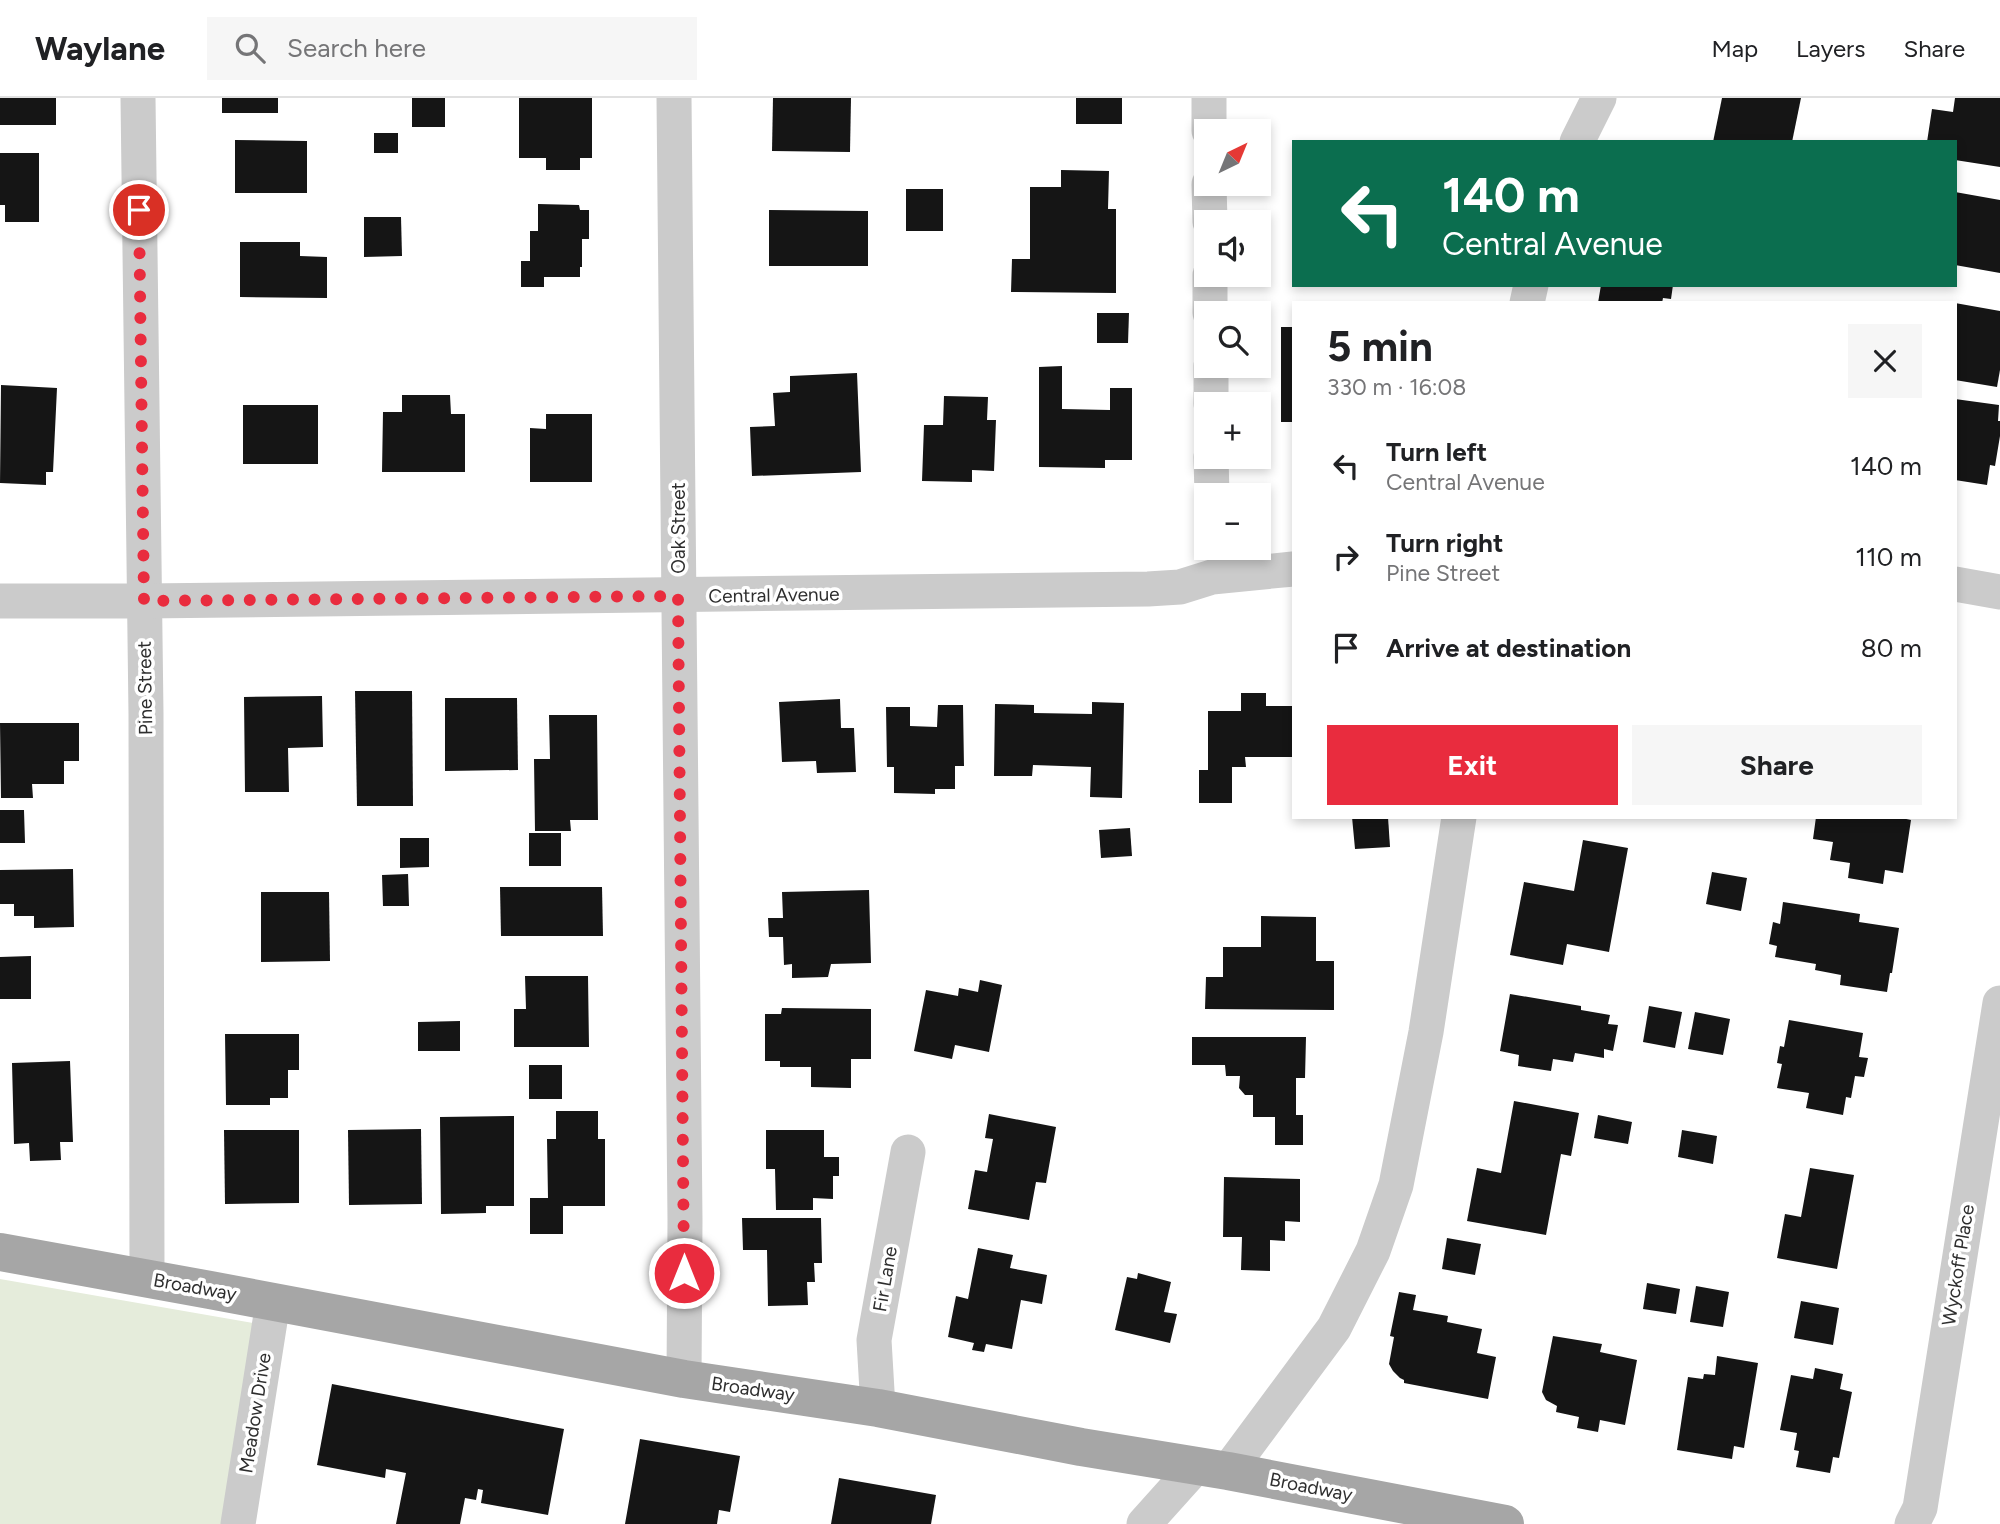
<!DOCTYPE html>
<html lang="en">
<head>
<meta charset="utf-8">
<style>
  body { margin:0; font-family:Figtree,sans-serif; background:#f6f6f6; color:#202124; height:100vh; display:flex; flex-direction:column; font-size:26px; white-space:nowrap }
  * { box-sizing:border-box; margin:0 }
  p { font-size:23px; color:#757577 }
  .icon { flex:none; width:38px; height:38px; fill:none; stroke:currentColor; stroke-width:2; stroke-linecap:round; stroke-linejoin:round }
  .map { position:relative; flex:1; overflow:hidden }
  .drawer { position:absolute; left:1292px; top:203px; width:665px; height:518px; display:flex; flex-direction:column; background:#fff; border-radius:0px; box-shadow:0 4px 10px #0003 }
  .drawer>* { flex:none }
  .hud { position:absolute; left:1292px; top:42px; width:665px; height:147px; border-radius:0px; box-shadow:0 4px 10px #0003; background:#0b6e4f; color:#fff; overflow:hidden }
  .needle { width:46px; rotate:43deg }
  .controls { position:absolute; left:1194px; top:21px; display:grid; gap:14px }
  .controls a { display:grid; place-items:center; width:77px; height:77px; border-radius:0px; background:#fff; box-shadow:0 4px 10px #0003; font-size:35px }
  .pin { position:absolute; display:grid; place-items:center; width:60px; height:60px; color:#fff; margin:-30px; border:4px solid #fff; border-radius:50%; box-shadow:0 2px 7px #0007 }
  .me { position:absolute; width:77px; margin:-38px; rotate:0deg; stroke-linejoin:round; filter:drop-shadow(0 0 5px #0008) }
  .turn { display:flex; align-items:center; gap:24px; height:147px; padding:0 35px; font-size:32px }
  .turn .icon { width:91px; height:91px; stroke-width:2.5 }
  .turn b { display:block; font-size:49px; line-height:60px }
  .round { display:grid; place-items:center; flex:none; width:74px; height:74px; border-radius:0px; background:#f6f6f6 }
  .overview { display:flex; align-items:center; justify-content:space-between; height:119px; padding:0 35px }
  h1 { font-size:42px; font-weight:700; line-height:52px }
  .action { display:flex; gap:14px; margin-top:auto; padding:14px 35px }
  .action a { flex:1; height:80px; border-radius:0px; background:#e92c3e; color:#fff; font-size:28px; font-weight:700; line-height:80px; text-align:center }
  .action a+a { background:#f6f6f6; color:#202124 }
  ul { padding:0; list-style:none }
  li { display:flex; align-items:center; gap:21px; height:91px; padding:0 35px }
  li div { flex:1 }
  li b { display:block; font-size:26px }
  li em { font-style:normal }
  header { display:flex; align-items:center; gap:42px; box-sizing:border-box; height:98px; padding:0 35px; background:#fff; border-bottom:2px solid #e0e0e0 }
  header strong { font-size:33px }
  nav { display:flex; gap:38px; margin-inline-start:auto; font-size:24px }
  .search { width:490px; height:63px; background:#f6f6f6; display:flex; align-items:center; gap:18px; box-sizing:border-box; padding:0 24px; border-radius:0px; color:#757577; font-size:26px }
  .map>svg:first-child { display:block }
</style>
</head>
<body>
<header>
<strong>Waylane</strong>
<div class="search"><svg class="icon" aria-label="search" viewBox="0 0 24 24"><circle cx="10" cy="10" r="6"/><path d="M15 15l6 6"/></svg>Search here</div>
<nav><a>Map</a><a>Layers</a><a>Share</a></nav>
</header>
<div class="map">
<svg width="2000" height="1426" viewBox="0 0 2000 1426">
  <rect width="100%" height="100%" fill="#fff"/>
  <polygon fill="#e5ecdb" points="0,1181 253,1225 225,1426 0,1426"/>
  <g fill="#151515">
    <rect x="0" y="0" width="56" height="27"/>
    <rect x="222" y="0" width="56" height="15"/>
    <rect x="412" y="0" width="33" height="29"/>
    <polygon points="519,0 592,0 592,60 580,60 580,72 546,72 546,60 519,60"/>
    <polygon points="773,0 851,0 850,54 772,53"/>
    <rect x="1076" y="0" width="46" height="26"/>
    <polygon points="1722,0 1801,0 1792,44 1713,44"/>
    <polygon points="1955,0 2000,0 2000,69 1955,62 1955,44 1927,44 1932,11 1953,14"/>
    <rect x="374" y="35" width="24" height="20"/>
    <polygon points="235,42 307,43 307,95 235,95"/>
    <polygon points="0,55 39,55 39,124 5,124 5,107 0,107"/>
    <polygon points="1061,72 1109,73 1108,111 1116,111 1116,195 1011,194 1012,161 1030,161 1030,89 1061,89"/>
    <rect x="906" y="91" width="37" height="42"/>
    <polygon points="1955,94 2000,102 2000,175 1955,167"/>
    <polygon points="538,106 579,107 580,112 589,112 589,141 582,141 582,169 580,169 580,179 544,179 544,189 521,189 521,163 530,163 530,133 538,133"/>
    <polygon points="769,112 868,113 868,168 769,168"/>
    <polygon points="364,119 401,119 402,158 364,159"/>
    <polygon points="240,144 300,144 300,158 327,159 327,200 240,199"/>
    <polygon points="1601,187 1673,187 1671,201 1663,200 1662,205 1598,205"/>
    <polygon points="1955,205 2000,213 2000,272 1997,289 1955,282"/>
    <polygon points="1097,215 1129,215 1128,245 1097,245"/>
    <rect x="1281" y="229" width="12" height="95"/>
    <polygon points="1062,268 1062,311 1110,312 1110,290 1132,290 1132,362 1105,362 1105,370 1039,369 1039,269"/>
    <polygon points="857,275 861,374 752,378 750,329 775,328 773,295 790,294 790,278"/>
    <polygon points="1,287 57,290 53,374 46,374 46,387 0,385"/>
    <polygon points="402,297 450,297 451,316 465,316 465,374 382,374 383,314 402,314"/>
    <polygon points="944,298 988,299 987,322 996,322 994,373 972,372 972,384 922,383 924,327 943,327"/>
    <polygon points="1955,301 1999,307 1998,323 2000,323 2000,338 1995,368 1990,367 1987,387 1955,382"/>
    <rect x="243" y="307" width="75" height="59"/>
    <polygon points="546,316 592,316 592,384 530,384 530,330 546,331"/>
    <polygon points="355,593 412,593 413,708 357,708"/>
    <polygon points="1241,595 1266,595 1266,608 1293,608 1293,659 1245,659 1246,669 1232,669 1232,705 1199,705 1199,672 1208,672 1208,613 1241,613"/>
    <polygon points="322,598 323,649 288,650 289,694 245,694 244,599"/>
    <polygon points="445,600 517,600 518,672 445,673"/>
    <polygon points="840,601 841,630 854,630 856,674 817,675 816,663 782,664 779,604"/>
    <polygon points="1092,604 1124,605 1122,700 1090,699 1091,669 1033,667 1032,678 994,678 995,606 1034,607 1034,615 1092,616"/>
    <polygon points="938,607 963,607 964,668 955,668 955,691 935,691 935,696 894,695 894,669 887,669 886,609 910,609 910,628 937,629"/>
    <polygon points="549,617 597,617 598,722 570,722 571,733 535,733 534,661 550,661"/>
    <polygon points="0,625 79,625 79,663 64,663 64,686 32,686 33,700 1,700"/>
    <polygon points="0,712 24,712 25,745 0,745"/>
    <polygon points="1352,719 1388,719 1390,749 1355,751"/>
    <polygon points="1816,719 1897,719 1911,722 1903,775 1885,772 1883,786 1848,780 1850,765 1830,762 1833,744 1813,741"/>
    <polygon points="1130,730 1132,758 1101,760 1099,732"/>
    <rect x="529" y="735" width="32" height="33"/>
    <polygon points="400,740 429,740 429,769 400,770"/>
    <polygon points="1583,742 1628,750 1609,854 1567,846 1563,867 1510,857 1524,784 1574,793"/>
    <polygon points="73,771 74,829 34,830 34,818 14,818 14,806 0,806 0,772"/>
    <polygon points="1712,774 1747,780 1741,813 1706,806"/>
    <polygon points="408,776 409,808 383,808 382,777"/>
    <polygon points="500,789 602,789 603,838 501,838"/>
    <polygon points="869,792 871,865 831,866 828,879 792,880 792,866 784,867 783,839 769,839 768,820 783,820 782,794"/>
    <polygon points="261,794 329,794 330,863 261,864"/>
    <polygon points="1783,804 1860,816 1859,824 1899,830 1892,875 1890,875 1887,894 1840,887 1841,877 1815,872 1816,866 1775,859 1777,848 1769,846 1773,824 1780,826"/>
    <polygon points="1261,818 1316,819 1316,863 1334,863 1334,912 1205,911 1206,879 1223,879 1223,849 1261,849"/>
    <polygon points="31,858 31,901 0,901 0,859"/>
    <polygon points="525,878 588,878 589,949 514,949 514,911 526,911"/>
    <polygon points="980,882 1002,887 989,954 955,947 952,961 914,953 926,892 958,898 959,890 978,894"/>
    <polygon points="1510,896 1581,908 1581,912 1610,917 1608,926 1618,927 1613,953 1604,951 1604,960 1575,955 1573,964 1553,961 1551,973 1518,968 1519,957 1500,953"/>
    <polygon points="1649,908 1682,914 1675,950 1643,944"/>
    <polygon points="782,910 871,911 871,961 851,961 851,990 811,989 811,969 780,969 780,963 765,963 765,916 781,916"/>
    <polygon points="1695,914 1730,921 1723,957 1688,951"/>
    <polygon points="1789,922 1863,935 1859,959 1868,960 1864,979 1855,978 1851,1000 1846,999 1843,1017 1806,1010 1809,995 1777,990 1782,966 1777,965 1780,948 1784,949"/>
    <polygon points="460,923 460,953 418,953 418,924"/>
    <polygon points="225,936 299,936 299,972 288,972 288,1000 270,1000 270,1007 226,1007"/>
    <polygon points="1192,939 1306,939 1305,980 1296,980 1296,1017 1303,1017 1303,1047 1275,1047 1275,1019 1253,1019 1253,997 1245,997 1239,990 1240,978 1226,978 1225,967 1192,967"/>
    <polygon points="70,963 73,1044 60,1044 61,1062 30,1063 29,1045 14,1046 12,965"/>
    <rect x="529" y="967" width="33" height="34"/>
    <polygon points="1514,1003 1579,1015 1571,1058 1561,1056 1546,1137 1467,1123 1477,1070 1501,1075"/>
    <polygon points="556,1013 598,1013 598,1041 605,1041 605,1108 563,1108 563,1136 530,1136 530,1100 548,1100 547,1041 556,1041"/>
    <polygon points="989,1016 1056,1029 1046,1085 1036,1084 1029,1122 968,1111 975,1072 987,1074 993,1041 985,1040"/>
    <polygon points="1598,1017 1632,1024 1628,1046 1594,1040"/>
    <polygon points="514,1018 514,1108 486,1108 486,1115 441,1116 440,1019"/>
    <polygon points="421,1031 422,1106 349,1107 348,1032"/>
    <polygon points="224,1032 299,1032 299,1105 225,1106"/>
    <polygon points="766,1032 824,1032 824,1059 839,1059 839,1078 833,1078 833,1101 813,1100 813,1112 776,1112 775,1071 766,1071"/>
    <polygon points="1682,1032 1717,1038 1713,1066 1678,1059"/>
    <polygon points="1810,1070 1854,1077 1837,1171 1777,1160 1785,1116 1801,1119"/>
    <polygon points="1224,1079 1300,1081 1300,1124 1285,1123 1285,1143 1270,1142 1270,1173 1241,1172 1242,1139 1223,1139"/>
    <polygon points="742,1120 821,1120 822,1165 814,1165 815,1184 807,1184 808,1207 768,1208 767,1152 743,1152"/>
    <polygon points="1447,1140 1481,1146 1475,1177 1442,1171"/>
    <polygon points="978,1150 1013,1157 1010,1170 1047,1177 1042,1206 1021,1202 1012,1251 986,1246 984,1254 972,1252 974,1245 948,1239 956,1198 968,1201"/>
    <polygon points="1138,1175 1171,1184 1164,1214 1177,1216 1170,1245 1115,1232 1127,1179 1137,1181"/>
    <polygon points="1647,1185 1680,1191 1676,1216 1643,1211"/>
    <polygon points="1696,1188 1729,1194 1723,1229 1690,1224"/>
    <polygon points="1399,1194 1416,1197 1413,1212 1448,1218 1447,1224 1482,1231 1477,1255 1496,1259 1488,1301 1404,1285 1404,1282 1400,1280 1393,1273 1389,1266 1394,1239 1390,1238"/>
    <polygon points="1801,1203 1839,1210 1833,1247 1794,1240"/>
    <polygon points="1553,1238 1602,1246 1600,1254 1637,1262 1625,1327 1600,1322 1598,1334 1577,1330 1579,1319 1556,1314 1557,1308 1546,1302 1542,1294"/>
    <polygon points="1717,1258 1758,1265 1744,1350 1734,1348 1732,1361 1677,1352 1688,1279 1703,1281 1704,1276 1715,1277"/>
    <polygon points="1815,1270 1843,1276 1840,1291 1852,1294 1839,1360 1833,1359 1830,1375 1796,1369 1799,1353 1794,1352 1797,1335 1780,1332 1791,1277 1813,1281"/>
    <polygon points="332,1286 564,1331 548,1417 481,1405 483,1392 478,1391 476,1402 465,1400 460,1426 396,1426 406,1375 386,1371 385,1380 317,1367"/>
    <polygon points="640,1341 740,1358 730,1414 719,1412 717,1426 625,1426"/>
    <polygon points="839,1380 936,1397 931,1426 831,1426"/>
  </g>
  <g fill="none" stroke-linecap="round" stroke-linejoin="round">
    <g stroke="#cbcbcb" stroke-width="35">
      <polyline points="138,0 146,616 147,1180"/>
      <polyline points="674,0 685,1122 684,1281"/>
      <polyline points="1209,0 1209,33"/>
      <polyline points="1577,44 1599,0"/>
      <polyline points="1209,86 1210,124"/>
      <polyline points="1210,177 1210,215"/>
      <polyline points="1527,205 1531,187"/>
      <polyline points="1211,268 1211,306"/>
      <polyline points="1211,359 1212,397"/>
      <polyline points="1955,486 2000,494"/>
      <polyline points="0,503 144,503 1148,491 1180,489 1212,479 1293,471"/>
      <polyline points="878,1310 874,1242 908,1054"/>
      <polyline points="1228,1373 1334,1230 1373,1153 1396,1087 1426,934 1459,719"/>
      <polyline points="238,1426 273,1204"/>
      <polyline points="1144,1426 1196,1368"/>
      <polyline points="1912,1426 1920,1410 2000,905"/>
    </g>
    <polyline stroke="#a6a6a6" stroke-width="38" points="0,1154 210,1192 684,1281 878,1310 1081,1349 1228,1373 1505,1426"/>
  </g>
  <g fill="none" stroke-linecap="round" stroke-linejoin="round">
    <polyline stroke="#e92c3e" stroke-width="12" stroke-dasharray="0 21.6" points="139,112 144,503 678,498 684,1175"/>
  </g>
  <g text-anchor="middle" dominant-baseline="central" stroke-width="7" stroke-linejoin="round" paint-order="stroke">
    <g font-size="19" fill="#2e2e2e" stroke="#fff">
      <text transform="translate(678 430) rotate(-90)">Oak Street</text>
      <text transform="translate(774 497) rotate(-1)">Central Avenue</text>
      <text transform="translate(145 590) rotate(-91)">Pine Street</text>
      <text transform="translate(1958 1167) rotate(-81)">Wyckoff Place</text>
      <text transform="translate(885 1181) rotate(-80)">Fir Lane</text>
      <text transform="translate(195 1189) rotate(10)">Broadway</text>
      <text transform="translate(753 1291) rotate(8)">Broadway</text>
      <text transform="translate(255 1315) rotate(-81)">Meadow Drive</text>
      <text transform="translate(1311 1389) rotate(11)">Broadway</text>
    </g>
  </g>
</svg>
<div class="controls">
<a><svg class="needle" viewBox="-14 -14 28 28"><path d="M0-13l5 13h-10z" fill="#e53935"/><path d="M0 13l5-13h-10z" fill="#757577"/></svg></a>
<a><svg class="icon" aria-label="sound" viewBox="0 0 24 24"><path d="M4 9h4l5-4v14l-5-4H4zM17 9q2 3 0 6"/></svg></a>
<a><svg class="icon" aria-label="search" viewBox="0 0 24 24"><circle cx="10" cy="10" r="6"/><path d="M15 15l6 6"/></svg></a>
<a>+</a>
<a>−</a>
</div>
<div class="pin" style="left:139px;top:112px;background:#d93025"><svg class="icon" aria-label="arrive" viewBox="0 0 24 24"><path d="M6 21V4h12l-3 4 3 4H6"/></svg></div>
<svg class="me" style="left:684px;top:1175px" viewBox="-20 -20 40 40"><circle r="17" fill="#e92c3e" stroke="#fff" stroke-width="3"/><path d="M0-11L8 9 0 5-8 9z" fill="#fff"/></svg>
<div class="hud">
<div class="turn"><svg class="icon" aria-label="left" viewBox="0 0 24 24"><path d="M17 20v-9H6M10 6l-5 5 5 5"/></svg><div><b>140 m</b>Central Avenue</div></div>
</div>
<section class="drawer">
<div class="overview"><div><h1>5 min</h1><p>330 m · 16:08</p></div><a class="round"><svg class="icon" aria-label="close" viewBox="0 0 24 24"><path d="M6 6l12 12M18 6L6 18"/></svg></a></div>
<ul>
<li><svg class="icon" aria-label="left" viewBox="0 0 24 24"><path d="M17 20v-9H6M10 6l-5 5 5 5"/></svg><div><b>Turn left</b><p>Central Avenue</p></div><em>140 m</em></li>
<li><svg class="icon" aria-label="right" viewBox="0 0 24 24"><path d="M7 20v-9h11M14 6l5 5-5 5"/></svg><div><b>Turn right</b><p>Pine Street</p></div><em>110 m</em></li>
<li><svg class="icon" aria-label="arrive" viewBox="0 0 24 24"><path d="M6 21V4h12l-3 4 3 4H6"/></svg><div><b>Arrive at destination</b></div><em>80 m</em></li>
</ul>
<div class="action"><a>Exit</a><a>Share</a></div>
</section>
</div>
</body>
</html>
